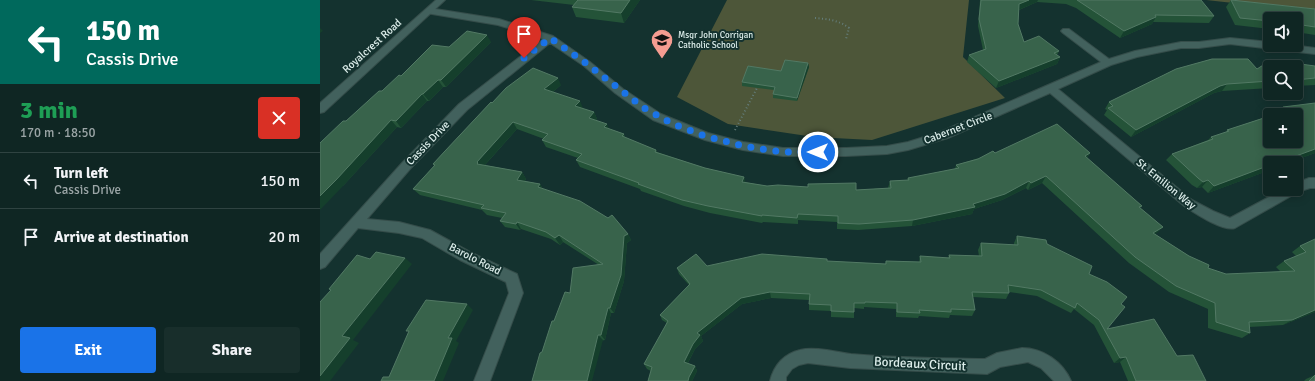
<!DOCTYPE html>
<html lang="en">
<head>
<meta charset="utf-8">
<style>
  body { margin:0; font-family:Signika,sans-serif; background:#182e2b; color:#f1f3f6; height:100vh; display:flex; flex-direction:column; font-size:15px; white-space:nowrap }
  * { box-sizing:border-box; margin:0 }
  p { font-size:13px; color:#9ba5a6 }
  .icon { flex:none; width:22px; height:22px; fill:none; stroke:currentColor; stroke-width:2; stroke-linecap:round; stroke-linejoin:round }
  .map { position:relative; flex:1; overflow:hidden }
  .details { display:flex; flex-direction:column; background:#0f2623; width:320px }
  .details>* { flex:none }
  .top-card { background:#00695c; color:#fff; overflow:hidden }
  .controls { position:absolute; left:943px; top:12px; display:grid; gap:8px }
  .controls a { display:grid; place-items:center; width:40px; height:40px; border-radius:4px; background:#0f2623; box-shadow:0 2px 10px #0003,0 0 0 1px #2f4341; font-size:20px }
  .pin { position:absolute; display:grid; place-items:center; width:34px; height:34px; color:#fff; margin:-41px -17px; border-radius:50% 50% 50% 0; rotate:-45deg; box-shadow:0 0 4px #0007 }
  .pin .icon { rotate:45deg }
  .me { position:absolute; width:44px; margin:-22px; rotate:270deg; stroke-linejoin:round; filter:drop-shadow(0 0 3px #0008) }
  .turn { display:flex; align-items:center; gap:14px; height:84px; padding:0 20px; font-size:18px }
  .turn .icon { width:52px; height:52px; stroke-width:2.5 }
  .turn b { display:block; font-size:28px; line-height:34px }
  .round { display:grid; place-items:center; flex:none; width:42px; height:42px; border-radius:4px; background:#182e2b }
  .head { display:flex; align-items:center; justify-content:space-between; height:68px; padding:0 20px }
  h1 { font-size:24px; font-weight:700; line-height:30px; color:#1e9e55 }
  .cta { display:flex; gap:8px; margin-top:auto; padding:8px 20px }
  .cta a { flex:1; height:46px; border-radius:4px; background:#1a73e8; color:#fff; font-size:16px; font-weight:700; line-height:46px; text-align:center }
  .cta a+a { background:#182e2b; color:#f1f3f6 }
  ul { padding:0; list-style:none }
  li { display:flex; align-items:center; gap:12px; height:56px; padding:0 20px; border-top:1px solid #2f4341 }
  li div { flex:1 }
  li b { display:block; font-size:15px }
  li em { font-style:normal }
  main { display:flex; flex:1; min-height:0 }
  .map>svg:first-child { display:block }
</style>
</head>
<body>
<main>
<section class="details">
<div class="top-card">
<div class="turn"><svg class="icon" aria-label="left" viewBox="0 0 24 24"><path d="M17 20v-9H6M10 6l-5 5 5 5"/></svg><div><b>150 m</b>Cassis Drive</div></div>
</div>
<div class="head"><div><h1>3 min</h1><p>170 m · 18:50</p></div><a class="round" style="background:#d93025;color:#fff"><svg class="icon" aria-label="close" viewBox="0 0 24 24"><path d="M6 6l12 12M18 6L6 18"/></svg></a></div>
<ul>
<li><svg class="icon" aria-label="left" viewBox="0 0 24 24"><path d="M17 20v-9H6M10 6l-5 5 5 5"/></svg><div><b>Turn left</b><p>Cassis Drive</p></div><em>150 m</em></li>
<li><svg class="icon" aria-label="arrive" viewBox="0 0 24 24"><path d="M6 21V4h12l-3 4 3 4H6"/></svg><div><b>Arrive at destination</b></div><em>20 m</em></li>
</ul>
<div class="cta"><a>Exit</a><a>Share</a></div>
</section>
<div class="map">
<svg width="995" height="381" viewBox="0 0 995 381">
  <rect width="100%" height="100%" fill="#14322f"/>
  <g fill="#4d5639">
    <polygon points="407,0 649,0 643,57 685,98 552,140 494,137 408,124 357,97"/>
    <polygon points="886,0 995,0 995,12"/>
  </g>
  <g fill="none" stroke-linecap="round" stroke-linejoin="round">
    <g stroke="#354d4a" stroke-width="2">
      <g id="minor">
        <path d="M 109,8 L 179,19 L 233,36 L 270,62 L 303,89 L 341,114 L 388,133 L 423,142 L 463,148 L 526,148 L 567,146 L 588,142 L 620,132 L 781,62 L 743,33 L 741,31 L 743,29 L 749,29 L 789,59 L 815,51 L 861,42 L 879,42 L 910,38 L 950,42 L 950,45 L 973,45 L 995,48 L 995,54 L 910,44 L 879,48 L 861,48 L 817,57 L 791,65 L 738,89 L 872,200 L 893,211 L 910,218 L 964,189 L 976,189 L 976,183 L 989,178 L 995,178 L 995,188 L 990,188 L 978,192 L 915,228 C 903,232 875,213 864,206 L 730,93 L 628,138 L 588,150 L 567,154 L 526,156 L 463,156 L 423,150 L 385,140 L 333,120 L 295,93 L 264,66 L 230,43 L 147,110 L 90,169 L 47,219 L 79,222 L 110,230 L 150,252 L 197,274 L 203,293 L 170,381 L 154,381 L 189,293 L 186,282 L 140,260 L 102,238 L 79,233 L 38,228 L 5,267 L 0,269 L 0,254 L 82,163 L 139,104 L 223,39 L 178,25 L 106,13 L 105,11 Z"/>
        <path d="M 702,348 C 723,348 743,362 751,381 L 734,381 L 721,368 L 708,362 L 680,367 L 667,374 L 530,368 L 488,363 L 479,365 L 472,369 L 466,377 L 466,381 L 450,381 C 454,365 464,354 480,350 C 494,346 516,352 531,354 C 575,358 620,358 665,359 L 677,353 Z"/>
      </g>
    </g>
    <g stroke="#354d4a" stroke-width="2">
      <polygon id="tertiary" points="116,0 125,0 4,112 0,113 0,103"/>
    </g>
    <g stroke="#647d7a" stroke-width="2" stroke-dasharray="1 2.5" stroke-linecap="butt">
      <path d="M 495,18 C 507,19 519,20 529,28 L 526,39"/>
      <polyline points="415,130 437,88"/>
    </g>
    <use href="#minor" fill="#42615d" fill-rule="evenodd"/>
    <use href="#tertiary" fill="#42615d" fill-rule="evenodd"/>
  </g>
  <g fill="#245338">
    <polygon points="211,0 320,0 304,23 256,17 252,7 254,5"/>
    <polygon points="660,0 881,0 894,16 889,23 833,22 832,24 800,38 756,8 746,4 717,2 699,10 698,24 704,42 739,51 737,55 740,57 737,64 676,88 647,62 649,55 663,50 658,26"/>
    <polygon points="911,0 995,9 995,35 976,32 976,19 950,19 950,29 915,25 906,7"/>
    <polygon points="171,42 126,87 123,87 109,101 107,101 81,128 77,127 23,186 26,121 81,76 129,47"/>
    <polygon points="892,59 928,59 937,69 951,60 995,66 995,85 976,86 976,67 950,67 950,88 902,91 894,93 811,137 784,115 787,110 785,109 789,102 856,69"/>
    <polygon points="488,63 489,67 477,101 453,98 453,94 454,90 422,86 422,82"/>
    <polygon points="241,85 233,92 263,108 263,109 274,112 277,119 276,120 290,129 304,134 305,138 336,150 337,152 385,168 424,177 425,182 447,186 536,190 568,188 570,181 587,180 588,178 635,169 636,165 675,153 770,153 767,158 822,206 820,208 843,227 835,234 869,256 888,268 906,274 961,272 956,267 964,261 976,256 972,252 980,246 995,239 995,312 963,325 929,327 930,333 922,338 888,328 888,309 849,292 809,263 722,183 708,190 706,188 682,200 654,209 652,214 592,226 538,230 517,229 517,222 478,220 478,224 443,222 442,223 390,213 364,206 321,191 320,189 260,167 256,160 258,158 226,147 222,140 224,139 197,129 165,165 202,172 206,179 205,181 220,184 223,189 308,234 311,240 307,243 304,281 294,313 291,313 285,340 222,352 234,321 250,293 279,265 243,242 240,245 231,239 201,229 200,230 185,227 180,221 182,218 167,215 162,210 100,195 93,189 114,166 113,164 172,103"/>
    <polygon points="995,103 995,153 968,163 950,163 950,170 888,193 882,187 877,188 872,185 846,160 852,154 888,140 891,137 906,132 907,130 958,113 963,107"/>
    <polygon points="697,236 727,244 769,274 801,304 787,329 857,356 886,381 808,381 800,362 794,363 774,325 754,309 751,313 717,296 689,292 689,293 686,299 653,297 655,310 652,316 630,315 629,318 599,316 598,318 576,317 576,309 544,307 544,309 534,308 534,318 511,317 511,311 489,310 489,300 451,298 422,304 381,336 383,341 375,349 368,363 375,366 377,371 372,381 328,381 331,371 327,369 324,364 347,323 342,320 340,315 369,285 359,274 357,268 387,266 507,261 565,264 566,261 599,262 600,256 628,258 629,255 659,256 658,250 661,243 694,245 694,243"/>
    <polygon points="995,375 995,381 984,381 986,379"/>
  </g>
  <g fill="#153f2c">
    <polygon points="310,0 320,0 304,23 301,13"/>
    <polygon points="709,0 718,0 717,2 696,11 699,4"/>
    <polygon points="836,17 832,24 800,38 804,31"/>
    <polygon points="0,28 3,31 0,33"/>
    <polygon points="167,35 171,42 126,87 121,80"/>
    <polygon points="740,57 737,64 676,88 679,81"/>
    <polygon points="488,63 489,67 477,101 477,98"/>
    <polygon points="238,78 241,85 228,96 224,89"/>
    <polygon points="118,80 123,87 109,101 103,94"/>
    <polygon points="907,84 902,91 894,93 811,137 816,130 900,86"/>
    <polygon points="102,94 107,101 81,128 76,121"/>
    <polygon points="260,101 263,108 258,113 255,106"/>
    <polygon points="274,112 277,119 272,125 269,118"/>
    <polygon points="71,120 77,127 23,186 0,210 0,196"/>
    <polygon points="193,122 197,129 162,168 157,164 157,162"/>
    <polygon points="287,124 290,131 284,127"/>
    <polygon points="995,149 995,153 968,163 957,163"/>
    <polygon points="770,153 766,159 765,156"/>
    <polygon points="950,165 950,170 888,193 894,186"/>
    <polygon points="202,172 206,179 201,186 197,180"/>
    <polygon points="726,176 722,183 708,190 711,183"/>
    <polygon points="424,177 426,183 422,182"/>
    <polygon points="888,180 882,187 877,188 883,182"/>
    <polygon points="709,181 706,188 682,200 654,209 652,214 592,226 593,220 653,204"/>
    <polygon points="220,184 224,191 218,187"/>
    <polygon points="197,222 201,229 200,230 196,224"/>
    <polygon points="843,227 837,233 828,239 833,233"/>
    <polygon points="308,234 311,240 307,243 304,281 294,313 290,308 304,236"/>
    <polygon points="239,235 243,242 240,245 235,238"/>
    <polygon points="85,258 92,264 33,340 39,343 10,381 0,381 0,376 22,336"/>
    <polygon points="450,292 451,298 422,304 381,336 383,341 375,349 366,366 364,362 373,344 377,333 421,298"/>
    <polygon points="147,304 153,310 136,341 139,343 123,381 114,381 128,338"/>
    <polygon points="288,308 291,313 285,340 281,335"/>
    <polygon points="995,310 995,312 963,325 972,320"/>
    <polygon points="278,335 283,340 272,381 267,381"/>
    <polygon points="806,357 800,362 794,363 800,358"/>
    <polygon points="375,366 377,371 372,381 368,381 369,377"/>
  </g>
  <g fill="#38634b" stroke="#527964">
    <polygon points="258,0 310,0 301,13 252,7"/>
    <polygon points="661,0 709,0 699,4 698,24 704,42 719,36 739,51 734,53 740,57 679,81 649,55 666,49 659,19"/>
    <polygon points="757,0 881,0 894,16 835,15 836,17 804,31"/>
    <polygon points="911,0 995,9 995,27 976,24 976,19 950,19 950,21 920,18"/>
    <polygon points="147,31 167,35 121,80 118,80 103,94 102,94 76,121 71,120 16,180 0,196 0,143 23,121 26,121 59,91 62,91 79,75 81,76 112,45 129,47"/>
    <polygon points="892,59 928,59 937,69 951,60 995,66 995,78 976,80 976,67 950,67 950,81 907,84 900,86 816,130 788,108 793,106 789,102 856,69"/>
    <polygon points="465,60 488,63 477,98 453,94 455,87 422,82 428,66 461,71"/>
    <polygon points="213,68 238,78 224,89 260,101 255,106 274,112 269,118 287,124 284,127 304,134 302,136 336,150 335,152 385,168 424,177 422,182 447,186 458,185 488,187 488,184 536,183 536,190 571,188 570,181 589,180 588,178 639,168 636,165 658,159 673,151 675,153 737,124 770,153 765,156 822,206 819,207 843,227 833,233 869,256 889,265 888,268 906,274 975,271 964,261 986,252 980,246 995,239 995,310 972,320 929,322 930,333 896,322 895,303 856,286 815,257 726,176 711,183 709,181 685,194 653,204 655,207 593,220 539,224 518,223 518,216 478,214 477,218 442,215 442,216 388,206 362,200 318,184 319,183 256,160 262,154 222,140 228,134 193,122 157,162 158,163 157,164 202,172 197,180 220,184 218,187 260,201 288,218 292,215 308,234 304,236 301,275 290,308 288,308 281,335 278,335 267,381 212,381 220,353 222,352 232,321 234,321 245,292 250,293 253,268 283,264 239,235 235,238 226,232 197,222 196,224 180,221 186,213 161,208 164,205 93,189 115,165 113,164 125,151 171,102 172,103 186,88"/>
    <polygon points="995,103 995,149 957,163 950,163 950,165 894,186 888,180 883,182 878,178 852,154 893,139 891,137 909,131 907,130 950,116 950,141 976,141 976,115 952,115 966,110 963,107"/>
    <polygon points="697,236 726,240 727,244 772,266 769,274 787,282 807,297 801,304 805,307 787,329 834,319 857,356 873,355 886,381 816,381 806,357 800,358 779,320 757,303 755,308 721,290 688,285 689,293 652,292 655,310 631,309 631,312 599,310 600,313 577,312 577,303 545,302 545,303 534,303 534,312 511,311 511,305 489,304 490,294 450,292 421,298 377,333 380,335 373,344 364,362 375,366 369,377 368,381 328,381 332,367 324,364 348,321 340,315 370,284 357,268 376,254 387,266 442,254 507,259 507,261 566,264 566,261 601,262 600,256 630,258 629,255 662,256 661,243 698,245"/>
    <polygon points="56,252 85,258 22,336 30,338 0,376 0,302 11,290 9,289 37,255 50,259"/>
    <polygon points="106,300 147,304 128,338 132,338 114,381 61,381 63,377 69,377 89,331 86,331"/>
    <polygon points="995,375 995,381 989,381"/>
  </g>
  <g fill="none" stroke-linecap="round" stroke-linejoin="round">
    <polyline stroke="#1a73e8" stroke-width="7" stroke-dasharray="0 12.6" points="204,58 230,38 267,64 324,108 353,124 385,136 423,146 462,152 498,152"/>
  </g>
  <defs>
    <g id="school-pin" transform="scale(1.15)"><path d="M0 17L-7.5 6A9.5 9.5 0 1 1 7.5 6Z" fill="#f59c91" stroke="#14322f"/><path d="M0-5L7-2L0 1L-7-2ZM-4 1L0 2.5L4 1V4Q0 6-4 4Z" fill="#111"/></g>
  </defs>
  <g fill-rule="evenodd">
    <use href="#school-pin" x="342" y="40"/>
  </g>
  <g text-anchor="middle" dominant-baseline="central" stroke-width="4" stroke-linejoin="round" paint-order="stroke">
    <g font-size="9" fill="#ddeeeb" stroke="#14322f" text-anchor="start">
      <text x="358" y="35">Msgr John Corrigan<tspan x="358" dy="10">Catholic School</tspan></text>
    </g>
    <g font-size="11" fill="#ddeeeb" stroke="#14322f">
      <text transform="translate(52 46) rotate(-42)">Royalcrest Road</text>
      <text transform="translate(638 128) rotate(-21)">Cabernet Circle</text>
      <text transform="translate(108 143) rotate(-46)">Cassis Drive</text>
      <text transform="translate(846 184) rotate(39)">St. Emilion Way</text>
      <text transform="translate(155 259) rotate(27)">Barolo Road</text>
    </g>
    <g font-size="13" fill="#ddeeeb" stroke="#14322f">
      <text transform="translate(600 364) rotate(3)">Bordeaux Circuit</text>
    </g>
  </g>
</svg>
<div class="controls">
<a><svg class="icon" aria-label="sound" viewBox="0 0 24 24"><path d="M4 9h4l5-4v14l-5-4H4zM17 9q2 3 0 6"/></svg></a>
<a><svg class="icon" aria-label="search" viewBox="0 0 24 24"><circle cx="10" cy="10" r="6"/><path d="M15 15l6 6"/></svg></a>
<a>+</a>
<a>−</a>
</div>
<div class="pin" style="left:204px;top:58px;background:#d93025"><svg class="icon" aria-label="arrive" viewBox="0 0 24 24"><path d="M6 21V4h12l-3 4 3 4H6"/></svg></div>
<svg class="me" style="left:498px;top:152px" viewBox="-20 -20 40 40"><circle r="17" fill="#1a73e8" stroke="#fff" stroke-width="3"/><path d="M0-11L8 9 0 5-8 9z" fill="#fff"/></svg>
</div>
</main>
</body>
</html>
